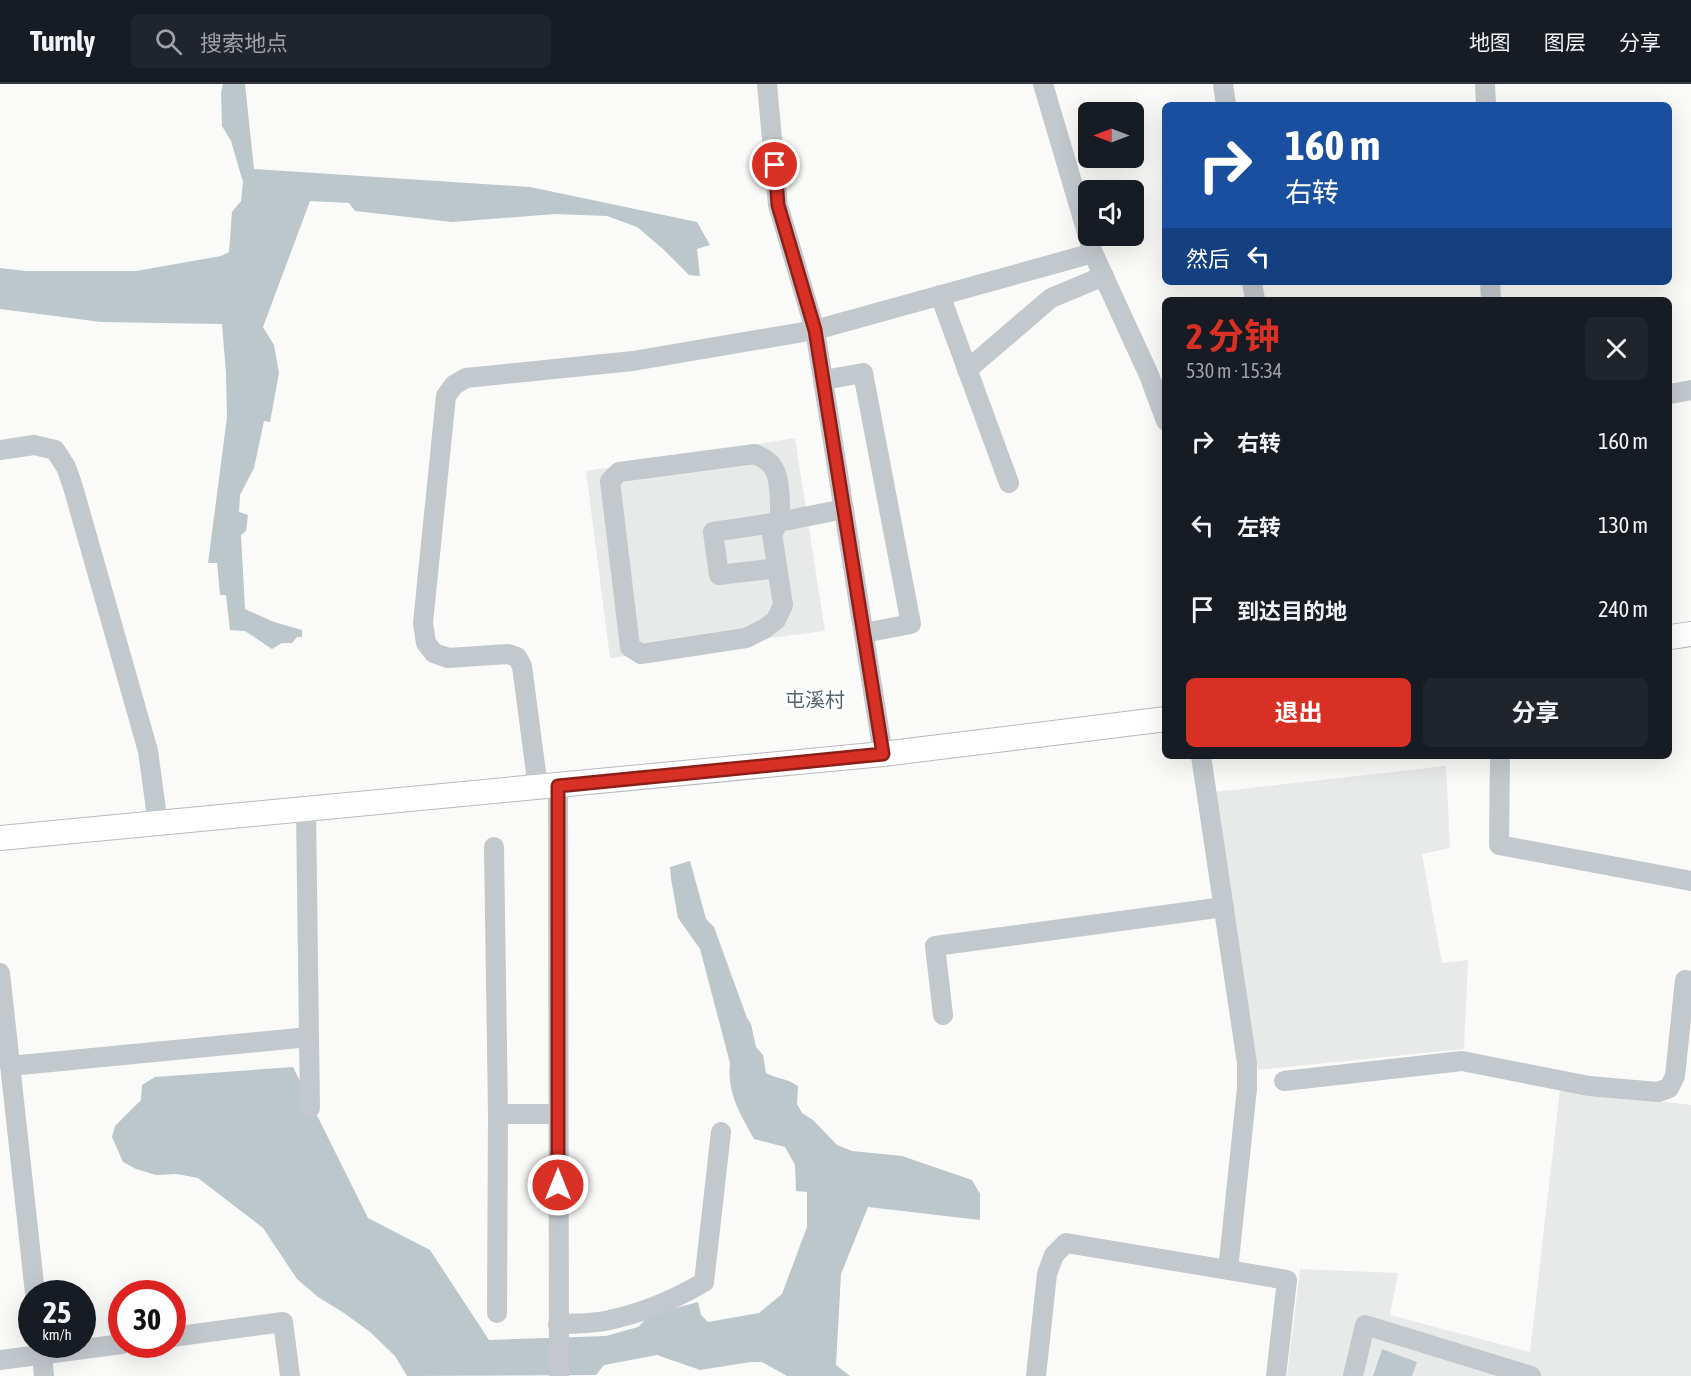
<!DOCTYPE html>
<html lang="zh">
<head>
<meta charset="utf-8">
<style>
  body { margin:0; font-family:"Asap Condensed","Noto Sans SC",sans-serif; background:#20242c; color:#f1f3f6; height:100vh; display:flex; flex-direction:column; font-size:22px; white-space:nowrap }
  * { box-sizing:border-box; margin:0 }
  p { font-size:20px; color:#9ea1a6 }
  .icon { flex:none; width:33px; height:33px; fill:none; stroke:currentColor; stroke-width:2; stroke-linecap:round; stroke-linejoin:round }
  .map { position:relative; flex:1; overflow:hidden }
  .sheet { position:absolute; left:1162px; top:213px; width:510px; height:462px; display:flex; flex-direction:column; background:#171b24; border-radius:9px; box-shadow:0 6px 24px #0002 }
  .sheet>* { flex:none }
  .banner { position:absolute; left:1162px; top:18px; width:510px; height:183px; border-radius:9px; box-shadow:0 6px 24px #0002; background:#1a4fa0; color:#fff; overflow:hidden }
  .needle { width:39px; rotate:270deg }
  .buttons { position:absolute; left:1078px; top:18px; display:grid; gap:12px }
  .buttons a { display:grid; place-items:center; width:66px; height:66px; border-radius:9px; background:#171b24; box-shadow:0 6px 24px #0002; font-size:30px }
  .speed { position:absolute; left:18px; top:1196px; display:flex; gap:12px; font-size:30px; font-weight:700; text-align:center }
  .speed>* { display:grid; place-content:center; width:78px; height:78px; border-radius:50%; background:#171b24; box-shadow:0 6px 24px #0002; line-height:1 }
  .speed small { font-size:15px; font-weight:400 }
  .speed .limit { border:9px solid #d22; background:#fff; color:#111 }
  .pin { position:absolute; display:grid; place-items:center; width:51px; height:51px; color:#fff; margin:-26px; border:3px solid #fff; border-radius:50%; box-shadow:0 2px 6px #0007 }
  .me { position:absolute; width:66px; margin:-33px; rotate:0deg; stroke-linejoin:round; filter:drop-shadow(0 0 4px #0008) }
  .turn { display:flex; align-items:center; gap:21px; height:126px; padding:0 24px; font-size:27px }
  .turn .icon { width:78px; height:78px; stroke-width:2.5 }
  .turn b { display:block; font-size:42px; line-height:51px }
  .then { display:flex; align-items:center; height:57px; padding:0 24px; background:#0003; gap:12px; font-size:22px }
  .round { display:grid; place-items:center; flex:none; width:63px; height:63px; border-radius:9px; background:#20242c }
  .overview { display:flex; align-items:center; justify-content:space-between; height:102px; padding:0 24px }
  h1 { font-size:36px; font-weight:700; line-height:45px; color:#d93025 }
  .cta { display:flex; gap:12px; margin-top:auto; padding:12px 24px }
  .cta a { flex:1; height:69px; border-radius:9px; background:#d93025; color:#fff; font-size:24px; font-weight:700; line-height:69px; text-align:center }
  .cta a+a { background:#20242c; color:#f1f3f6 }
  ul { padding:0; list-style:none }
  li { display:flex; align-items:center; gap:18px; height:84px; padding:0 24px }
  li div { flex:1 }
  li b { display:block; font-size:22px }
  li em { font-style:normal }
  header { display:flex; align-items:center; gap:36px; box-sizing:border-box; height:84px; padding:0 30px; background:#171b24; border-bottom:2px solid #363941 }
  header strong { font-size:28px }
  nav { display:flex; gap:33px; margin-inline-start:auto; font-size:21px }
  .search { width:420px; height:54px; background:#20242c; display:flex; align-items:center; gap:15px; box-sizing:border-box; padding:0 21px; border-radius:9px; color:#9ea1a6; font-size:22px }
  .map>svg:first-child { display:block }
</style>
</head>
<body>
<header>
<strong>Turnly</strong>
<div class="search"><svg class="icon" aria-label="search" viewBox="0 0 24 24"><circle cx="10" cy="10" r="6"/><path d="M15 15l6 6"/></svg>搜索地点</div>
<nav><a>地图</a><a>图层</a><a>分享</a></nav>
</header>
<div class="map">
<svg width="1691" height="1292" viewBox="0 0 1691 1292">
  <rect width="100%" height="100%" fill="#fafaf8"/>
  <g fill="#e8e9e9">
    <polygon points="795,354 825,547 610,574 586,387"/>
    <polygon points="1446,682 1450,764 1422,770 1442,879 1468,876 1464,965 1258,986 1215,708"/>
    <polygon points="1560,1005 1691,1021 1691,1292 1412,1292 1416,1278 1382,1265 1373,1292 1287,1292 1300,1185 1398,1189 1390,1231 1530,1268"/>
  </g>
  <g fill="#bbc7cb">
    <polygon points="223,0 245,0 254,85 530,103 697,138 710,161 697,165 700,192 689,191 663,165 637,143 607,132 555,130 452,138 355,127 349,119 310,117 263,243 274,261 279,289 270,338 264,337 254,384 240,411 239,428 248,431 246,447 241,451 245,525 274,538 302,546 302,553 297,553 292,559 282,559 272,565 245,547 230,546 226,511 220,511 217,479 208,479 227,333 226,289 222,240 101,238 0,225 0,184 26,187 136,187 221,172 229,168 232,128 241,117 243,98 231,57 222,42 221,9"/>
    <path d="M 690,777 L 706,835 L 714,843 L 747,934 L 751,940 L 756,963 L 763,971 L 766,989 C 777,995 787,994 798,1002 L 797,1020 L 802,1029 L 813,1036 L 837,1061 L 852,1067 L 902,1072 L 972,1096 L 980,1110 L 980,1136 L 868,1123 L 841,1190 L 836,1281 L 850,1292 L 787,1292 L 762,1278 L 751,1278 L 700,1286 L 657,1271 L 604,1281 L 596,1291 L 407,1292 L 395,1272 L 370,1248 L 344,1229 L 318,1213 L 297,1195 L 263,1144 L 198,1094 L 177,1090 L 156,1091 L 136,1085 L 123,1078 L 112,1053 L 115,1042 L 141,1016 L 142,1001 L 155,993 L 293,983 L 368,1134 L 430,1166 L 489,1256 L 606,1252 L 638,1243 L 650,1231 L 698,1218 L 701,1231 L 708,1238 L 759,1229 L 782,1210 L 807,1143 L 807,1108 L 796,1107 L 795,1081 L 785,1063 L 754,1055 C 740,1029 727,1010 730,979 L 700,865 L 678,834 L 671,795 L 670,783 Z"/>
    <polygon points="1382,1265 1417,1278 1412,1292 1373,1292"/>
  </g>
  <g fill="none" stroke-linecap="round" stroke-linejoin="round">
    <g stroke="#b5babe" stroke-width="26">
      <g id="major">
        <polyline points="1670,553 1691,550"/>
        <polyline points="0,754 883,670 1166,635"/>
      </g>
    </g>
    <g stroke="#c3c8cc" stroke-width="20">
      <polyline points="767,0 778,121 815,246 883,670"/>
      <polyline points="1223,0 1226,21"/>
      <polyline points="1485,0 1486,21"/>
      <polyline points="1093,169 1149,291 1166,337"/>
      <polyline points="1252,198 1255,216"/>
      <polyline points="1490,198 1491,216"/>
      <polyline points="940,211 1009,399"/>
      <polyline points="967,286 1051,214 1104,192"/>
      <polyline points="824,296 863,289 911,540 864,549"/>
      <polyline points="1670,310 1691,306"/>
      <polyline points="0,366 34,361 55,366 66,383 73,403 148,667 158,740"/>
      <path d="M 777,484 L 719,491 L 713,448 L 779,438 C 781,427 780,394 774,385 C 770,377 763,374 755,370 L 619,388 L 610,397 L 630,563 L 641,570 L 746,554 L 764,545 L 776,536 L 783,521 L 772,450 L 779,438 L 844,425"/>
      <polyline points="1500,672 1499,761 1691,797"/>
      <polyline points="558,702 559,1292"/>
      <polyline points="538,704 522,582 517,573 508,570 448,574 434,569 426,559 423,539 446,312 454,301 466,294 633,277 815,246 1093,169 1043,0"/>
      <polyline points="494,763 498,1030 497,1229"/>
      <polyline points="0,889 35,1209"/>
      <polyline points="943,931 935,862 1224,823"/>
      <polyline points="309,953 310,1024"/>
      <polyline points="10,982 309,953 306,726"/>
      <polyline points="1284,997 1462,977 1589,1002 1658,1008 1669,1004 1675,992 1685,896 1691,897"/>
      <polyline points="498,1030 558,1030"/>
      <polyline points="1228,1186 1287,1196 1276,1292"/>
      <path d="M 558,1241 C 573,1239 590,1240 605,1237 C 639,1230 674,1216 704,1198 L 721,1048"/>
      <polyline points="172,1253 283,1238 290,1292"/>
      <polyline points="41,1260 44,1292"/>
      <polyline points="0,1276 122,1260"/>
      <polyline points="1036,1292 1047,1190 1054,1171 1066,1159 1228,1186 1247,1004 1247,979 1201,672"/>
      <polyline points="1353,1292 1365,1241 1531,1292"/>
    </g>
    <use href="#major" stroke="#fff" stroke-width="24"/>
  </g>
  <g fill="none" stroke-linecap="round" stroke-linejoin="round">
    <g stroke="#8d1f18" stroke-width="15">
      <polyline id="route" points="558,1101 558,702 883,670 815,246 778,121 775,81"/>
    </g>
    <use href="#route" stroke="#d93025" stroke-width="10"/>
  </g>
  <g text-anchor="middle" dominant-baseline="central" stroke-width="6" stroke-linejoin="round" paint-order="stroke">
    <g font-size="20" fill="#57646e" stroke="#fff">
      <text x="815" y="615">屯溪村</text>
    </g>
  </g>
</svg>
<div class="buttons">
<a><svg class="needle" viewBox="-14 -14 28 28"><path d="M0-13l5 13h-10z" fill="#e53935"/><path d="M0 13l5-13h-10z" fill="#9ea1a6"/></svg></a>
<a><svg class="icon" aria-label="sound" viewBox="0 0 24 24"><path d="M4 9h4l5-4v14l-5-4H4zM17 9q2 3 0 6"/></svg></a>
</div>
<div class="speed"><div>25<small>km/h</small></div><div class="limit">30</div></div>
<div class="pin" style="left:775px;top:81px;background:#d93025"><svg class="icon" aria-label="arrive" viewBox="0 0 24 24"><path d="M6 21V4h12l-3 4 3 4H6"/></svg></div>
<svg class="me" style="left:558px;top:1101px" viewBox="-20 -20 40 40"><circle r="17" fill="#d93025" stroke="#fff" stroke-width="3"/><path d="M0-11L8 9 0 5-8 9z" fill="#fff"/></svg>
<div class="banner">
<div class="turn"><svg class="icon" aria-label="right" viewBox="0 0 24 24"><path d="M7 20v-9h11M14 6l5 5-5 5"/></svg><div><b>160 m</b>右转</div></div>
<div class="then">然后<svg class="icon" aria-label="left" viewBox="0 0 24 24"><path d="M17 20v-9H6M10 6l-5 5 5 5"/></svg></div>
</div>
<section class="sheet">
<div class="overview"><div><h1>2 分钟</h1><p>530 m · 15:34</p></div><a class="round"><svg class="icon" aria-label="close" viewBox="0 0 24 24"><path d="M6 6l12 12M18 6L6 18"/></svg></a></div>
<ul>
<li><svg class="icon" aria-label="right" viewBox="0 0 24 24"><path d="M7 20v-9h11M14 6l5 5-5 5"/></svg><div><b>右转</b></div><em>160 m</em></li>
<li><svg class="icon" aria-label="left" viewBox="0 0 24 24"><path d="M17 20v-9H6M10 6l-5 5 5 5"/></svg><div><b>左转</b></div><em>130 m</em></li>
<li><svg class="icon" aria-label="arrive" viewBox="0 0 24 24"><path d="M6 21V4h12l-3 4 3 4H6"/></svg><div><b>到达目的地</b></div><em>240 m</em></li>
</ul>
<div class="cta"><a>退出</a><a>分享</a></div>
</section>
</div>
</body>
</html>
